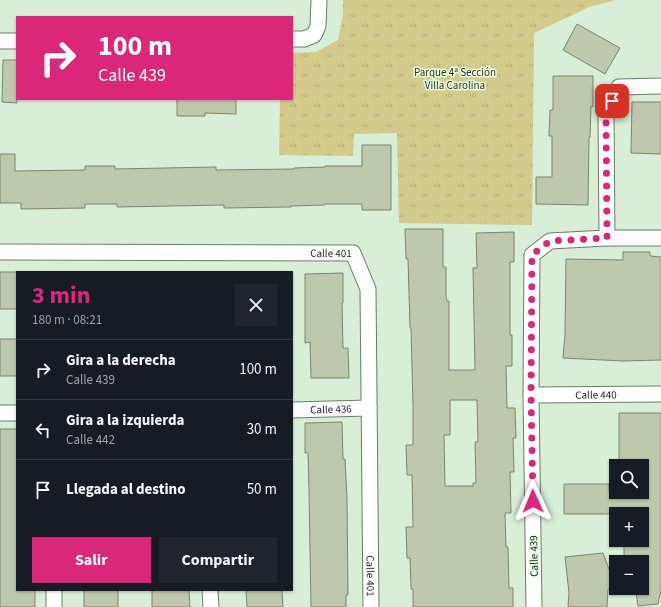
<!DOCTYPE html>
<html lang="es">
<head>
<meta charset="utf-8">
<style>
  body { margin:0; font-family:"Source Sans 3",sans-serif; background:#20242c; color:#f1f3f6; height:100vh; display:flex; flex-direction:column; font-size:15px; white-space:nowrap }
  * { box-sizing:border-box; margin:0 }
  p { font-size:13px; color:#9ea1a6 }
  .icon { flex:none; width:22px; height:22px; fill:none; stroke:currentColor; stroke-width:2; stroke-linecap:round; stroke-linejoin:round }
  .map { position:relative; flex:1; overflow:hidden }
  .side { position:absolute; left:16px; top:271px; width:277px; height:320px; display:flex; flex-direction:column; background:#171b24; border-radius:0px; box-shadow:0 1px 3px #0004 }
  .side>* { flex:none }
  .banner { position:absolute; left:16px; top:16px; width:277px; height:84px; border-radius:0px; box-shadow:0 1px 3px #0004; background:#db2777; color:#fff; overflow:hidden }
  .buttons { position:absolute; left:609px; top:459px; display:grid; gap:8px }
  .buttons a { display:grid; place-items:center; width:40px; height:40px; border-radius:0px; background:#171b24; box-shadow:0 1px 3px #0004; font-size:20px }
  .pin { position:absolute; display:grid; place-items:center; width:34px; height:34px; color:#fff; margin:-17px; border-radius:8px; box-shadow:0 2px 6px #0006 }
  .me { position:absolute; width:44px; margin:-22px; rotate:359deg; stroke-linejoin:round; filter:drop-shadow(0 0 3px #0008) }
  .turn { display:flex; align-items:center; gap:14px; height:84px; padding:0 16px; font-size:18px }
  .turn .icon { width:52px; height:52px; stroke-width:2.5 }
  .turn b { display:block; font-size:28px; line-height:34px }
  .round { display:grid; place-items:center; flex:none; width:42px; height:42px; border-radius:0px; background:#20242c }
  .head { display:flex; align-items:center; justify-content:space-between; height:68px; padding:0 16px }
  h1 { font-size:24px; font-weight:700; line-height:30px; color:#db2777 }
  .primary-button { display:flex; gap:8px; margin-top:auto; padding:8px 16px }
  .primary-button a { flex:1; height:46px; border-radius:0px; background:#db2777; color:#fff; font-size:16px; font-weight:700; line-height:46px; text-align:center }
  .primary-button a+a { background:#20242c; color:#f1f3f6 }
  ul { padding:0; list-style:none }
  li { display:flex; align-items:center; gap:12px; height:60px; padding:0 16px; border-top:1px solid #363941 }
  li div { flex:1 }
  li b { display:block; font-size:15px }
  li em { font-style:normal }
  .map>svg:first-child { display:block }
</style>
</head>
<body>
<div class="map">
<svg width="661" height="607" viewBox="0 0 661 607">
  <defs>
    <pattern id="park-tufts" width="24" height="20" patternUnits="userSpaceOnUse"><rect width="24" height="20" fill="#d2cb8b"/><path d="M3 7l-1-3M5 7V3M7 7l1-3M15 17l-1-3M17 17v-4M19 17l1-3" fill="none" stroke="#b4ae78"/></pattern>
  </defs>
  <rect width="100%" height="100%" fill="#d8eed7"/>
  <polygon fill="url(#park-tufts)" points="343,0 616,0 589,7 534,33 532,225 399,223 397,133 354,134 353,156 279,155 280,99 292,99 292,53 316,52 338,40 343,15"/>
  <g fill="#bec8ac" stroke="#7c856b" fill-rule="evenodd">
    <polygon points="577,24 620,48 605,74 563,50"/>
    <polygon points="3,60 17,60 17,103 2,102"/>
    <polygon points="553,76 593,76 593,107 591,106 590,137 589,137 588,205 536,204 536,177 552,177 552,136 549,136 550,110 553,110"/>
    <polygon points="177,99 236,99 236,114 205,113 205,116 177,116"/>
    <polygon points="632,102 661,102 661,154 631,153"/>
    <polygon points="362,145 391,145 391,210 362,210 362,204 325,204 325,205 291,206 291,207 224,208 224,205 117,207 117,204 85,204 85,208 21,209 21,203 0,203 0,154 15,154 15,171 85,170 85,166 115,166 115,169 216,167 216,170 294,169 294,168 325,167 325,166 362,166"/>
    <path d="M 405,229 L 443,229 L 443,267 L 446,267 L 446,297 L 447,301 L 449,301 L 449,370 L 475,370 L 473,268 L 477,268 L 476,233 L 514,232 L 514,262 L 510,262 L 510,335 L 512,335 L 512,366 L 506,366 L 507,408 L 515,408 L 516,438 L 513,438 L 514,472 L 510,472 L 511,513 L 505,513 L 506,547 L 508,547 L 509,588 L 513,588 L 513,607 L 413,607 L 413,589 L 411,589 L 410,558 L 407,558 L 406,527 L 413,527 L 412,475 L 407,475 L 406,445 L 413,445 L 413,406 L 411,328 L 410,328 L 408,259 L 406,259 ZM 450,400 L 477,400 L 478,442 L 475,442 L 476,483 L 473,483 L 473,486 L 445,486 L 444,435 L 450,435 Z"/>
    <polygon points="623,252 650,252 650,256 661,257 661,360 623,361 563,358 565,334 566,259 623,260"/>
    <rect x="0" y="272" width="17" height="37"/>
    <polygon points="343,273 343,303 342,303 343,348 348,348 349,378 311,378 310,342 305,343 305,274"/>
    <rect x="0" y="339" width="17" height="37"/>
    <polygon points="619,413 661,413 661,590 658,604 638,606 636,592 642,591 642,562 624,562 624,540 642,540 642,512 609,514 564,514 564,484 609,484 609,492 642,492 642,466 619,466"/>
    <polygon points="342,422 343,459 345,459 347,498 348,595 346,595 346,607 311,607 309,490 308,453 305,453 305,423"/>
    <polygon points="0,429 17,429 17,590 35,590 35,607 0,607"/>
    <polygon points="603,553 616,588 608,589 607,607 568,607 569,593 565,557"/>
    <rect x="84" y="590" width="34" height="17"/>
    <polygon points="152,590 189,590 190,607 152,607"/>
    <polygon points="246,590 282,590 283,607 247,607"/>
  </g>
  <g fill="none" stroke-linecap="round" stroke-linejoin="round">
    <g stroke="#6a7d68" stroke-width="17">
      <g id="minor">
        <polyline points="292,39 304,39 314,35 318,26 319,0"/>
        <polyline points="0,41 17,41"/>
        <polyline points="607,238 606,115 619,87 661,86"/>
        <path id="s1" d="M 0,252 L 353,253 L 368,289 L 371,607"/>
        <path id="s2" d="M 531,395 L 661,394"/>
        <path id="s3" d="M 292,410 L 369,408"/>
        <polyline points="0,413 17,413"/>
        <polyline points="54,590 54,607"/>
        <polyline points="210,590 211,607"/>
        <polyline points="534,607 531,395 532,255 550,241 607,238 661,238"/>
      </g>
    </g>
    <use href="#minor" stroke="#fff" stroke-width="15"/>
  </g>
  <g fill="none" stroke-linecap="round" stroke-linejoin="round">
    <polyline stroke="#db2777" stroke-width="7" stroke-dasharray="0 12.6" points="533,501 531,395 532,255 550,241 607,238 606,115 612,101"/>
  </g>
  <g text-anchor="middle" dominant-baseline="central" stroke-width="3" stroke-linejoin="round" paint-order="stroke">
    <g font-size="11" fill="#383413" stroke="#e5fbe4">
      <text x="455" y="72">Parque 4ª Sección<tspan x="455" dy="13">Villa Carolina</tspan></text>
    </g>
    <g font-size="11" fill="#202820" stroke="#e5fbe4">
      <text stroke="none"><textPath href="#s1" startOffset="331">Calle 401</textPath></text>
      <text stroke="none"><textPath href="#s2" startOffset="65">Calle 440</textPath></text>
      <text stroke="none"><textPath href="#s3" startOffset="39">Calle 436</textPath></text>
      <text transform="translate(534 556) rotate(-91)">Calle 439</text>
      <text stroke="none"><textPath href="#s1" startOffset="679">Calle 401</textPath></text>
    </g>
  </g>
</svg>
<div class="buttons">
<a><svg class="icon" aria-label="search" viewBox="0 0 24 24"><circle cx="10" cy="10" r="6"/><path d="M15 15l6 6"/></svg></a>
<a>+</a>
<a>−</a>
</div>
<div class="pin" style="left:612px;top:101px;background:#d93025"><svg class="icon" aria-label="arrive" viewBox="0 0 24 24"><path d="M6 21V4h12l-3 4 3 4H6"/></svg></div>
<svg class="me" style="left:533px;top:501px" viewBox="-20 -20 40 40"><path d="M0-17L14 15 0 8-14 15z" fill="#db2777" stroke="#fff" stroke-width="4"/></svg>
<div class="banner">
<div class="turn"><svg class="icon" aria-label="right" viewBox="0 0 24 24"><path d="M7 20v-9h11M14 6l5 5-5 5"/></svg><div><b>100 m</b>Calle 439</div></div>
</div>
<section class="side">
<div class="head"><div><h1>3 min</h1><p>180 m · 08:21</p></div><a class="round"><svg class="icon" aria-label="close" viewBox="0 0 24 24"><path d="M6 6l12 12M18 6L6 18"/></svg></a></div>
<ul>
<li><svg class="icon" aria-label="right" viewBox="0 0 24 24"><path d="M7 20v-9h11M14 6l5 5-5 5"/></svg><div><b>Gira a la derecha</b><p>Calle 439</p></div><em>100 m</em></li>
<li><svg class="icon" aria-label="left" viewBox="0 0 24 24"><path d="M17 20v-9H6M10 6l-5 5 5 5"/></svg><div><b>Gira a la izquierda</b><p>Calle 442</p></div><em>30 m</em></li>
<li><svg class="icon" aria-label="arrive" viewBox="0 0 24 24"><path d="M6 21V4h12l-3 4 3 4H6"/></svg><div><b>Llegada al destino</b></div><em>50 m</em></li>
</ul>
<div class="primary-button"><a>Salir</a><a>Compartir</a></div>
</section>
</div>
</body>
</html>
